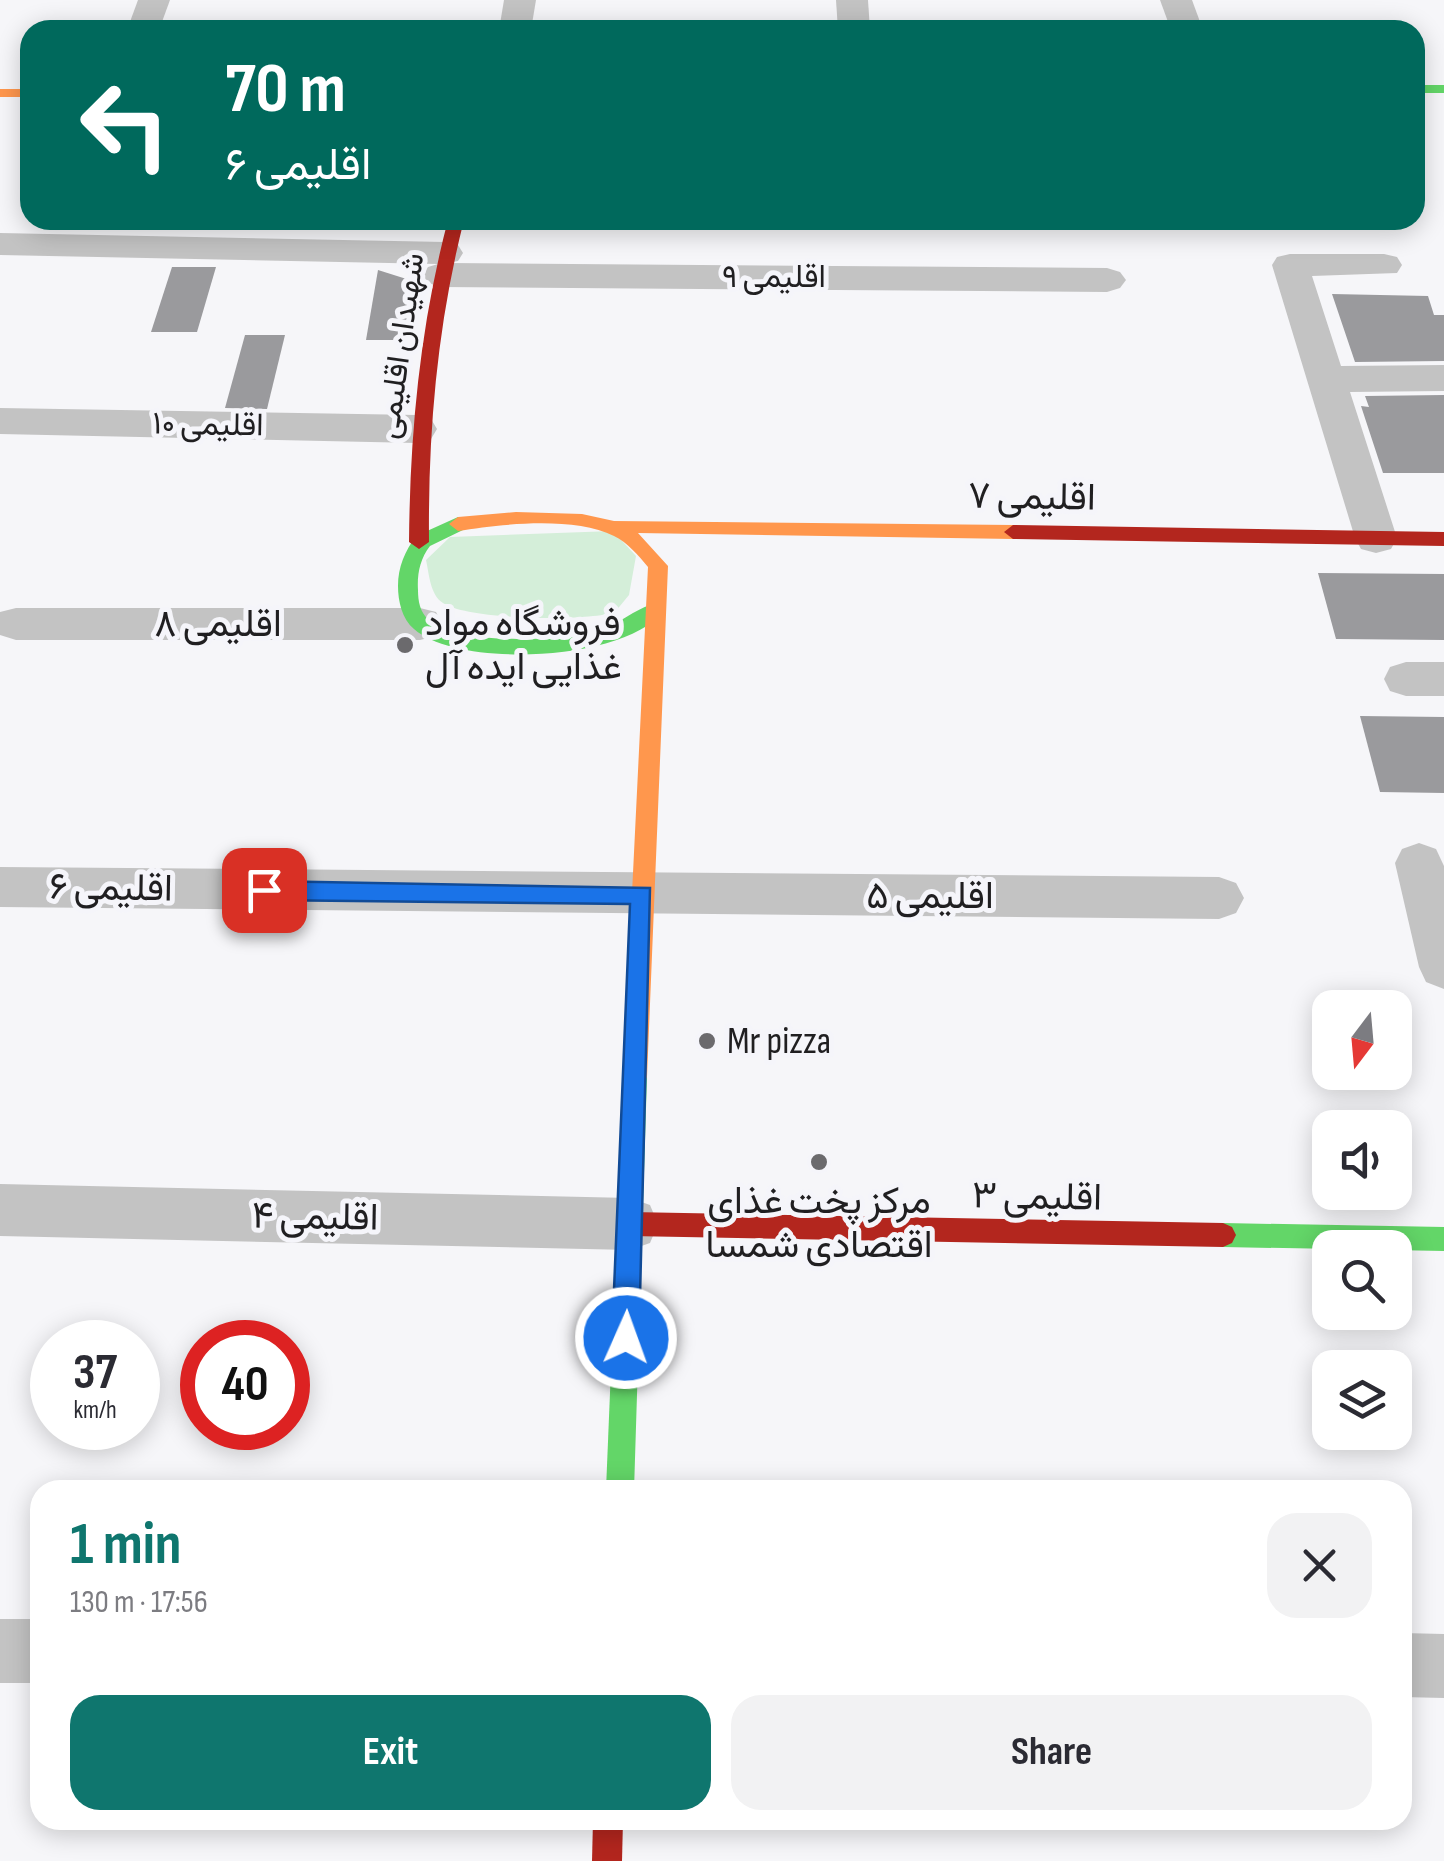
<!DOCTYPE html>
<html lang="en">
<head>
<meta charset="utf-8">
<style>
  body { margin:0; font-family:"Sofia Sans Condensed",Vazirmatn,sans-serif; background:#f2f2f3; color:#2b2b33; height:100vh; display:flex; flex-direction:column; font-size:38px; white-space:nowrap }
  * { box-sizing:border-box; margin:0 }
  p { font-size:32px; color:#7c7c81 }
  .icon { flex:none; width:55px; height:55px; fill:none; stroke:currentColor; stroke-width:2; stroke-linecap:round; stroke-linejoin:round }
  .map { position:relative; flex:1; overflow:hidden }
  .drawer { position:absolute; left:30px; top:1480px; width:1382px; height:350px; display:flex; flex-direction:column; background:#fff; border-radius:30px; box-shadow:0 5px 25px #0003 }
  .drawer>* { flex:none }
  .hud { position:absolute; left:20px; top:20px; width:1405px; height:210px; border-radius:30px; box-shadow:0 5px 25px #0003; background:#00695c; color:#fff; overflow:hidden }
  .needle { width:65px; rotate:196deg }
  .controls { position:absolute; left:1312px; top:990px; display:grid; gap:20px }
  .controls a { display:grid; place-items:center; width:100px; height:100px; border-radius:20px; background:#fff; box-shadow:0 5px 25px #0003; font-size:50px }
  .speed { position:absolute; left:30px; top:1320px; display:flex; gap:20px; font-size:50px; font-weight:700; text-align:center }
  .speed>* { display:grid; place-content:center; width:130px; height:130px; border-radius:50%; background:#fff; box-shadow:0 5px 25px #0003; line-height:1 }
  .speed small { font-size:25px; font-weight:400 }
  .speed .limit { border:15px solid #d22; background:#fff; color:#111 }
  .pin { position:absolute; display:grid; place-items:center; width:85px; height:85px; color:#fff; margin:-42px; border-radius:20px; box-shadow:0 5px 15px #0006 }
  .me { position:absolute; width:110px; margin:-55px; rotate:2deg; stroke-linejoin:round; filter:drop-shadow(0 0 8px #0008) }
  .turn { display:flex; align-items:center; gap:35px; height:210px; padding:0 40px; font-size:45px }
  .turn .icon { width:130px; height:130px; stroke-width:2.5 }
  .turn b { display:block; font-size:70px; line-height:85px }
  .round { display:grid; place-items:center; flex:none; width:105px; height:105px; border-radius:30px; background:#f2f2f3 }
  .summary { display:flex; align-items:center; justify-content:space-between; height:170px; padding:0 40px }
  h1 { font-size:60px; font-weight:700; line-height:75px; color:#0f766e }
  .action { display:flex; gap:20px; margin-top:auto; padding:20px 40px }
  .action a { flex:1; height:115px; border-radius:30px; background:#0f766e; color:#fff; font-size:40px; font-weight:700; line-height:115px; text-align:center }
  .action a+a { background:#f2f2f3; color:#2b2b33 }
  .map>svg:first-child { display:block }
</style>
</head>
<body>
<div class="map">
<svg width="1444" height="1861" viewBox="0 0 1444 1861">
  <rect width="100%" height="100%" fill="#f6f6f9"/>
  <path fill="#d4eed9" d="M 613,531 L 636,556 L 629,595 L 615,612 C 587,622 467,620 443,603 C 430,595 429,573 426,560 L 450,537 Z"/>
  <g fill="#9a9a9d">
    <polygon points="172,267 216,267 197,332 151,332"/>
    <polygon points="378,270 416,282 405,340 366,340"/>
    <polygon points="1332,294 1428,296 1434,315 1444,315 1444,361 1355,362"/>
    <polygon points="245,335 285,335 267,409 225,408"/>
    <polygon points="1444,395 1444,473 1383,473 1361,406 1369,407 1365,396"/>
    <polygon points="1318,573 1444,574 1444,640 1336,639"/>
    <polygon points="1360,716 1444,717 1444,793 1380,792"/>
  </g>
  <g fill="none" stroke-linecap="round" stroke-linejoin="round">
    <g fill="#c3c3c3" fill-rule="evenodd">
      <polygon points="138,0 170,0 159,30 127,30"/>
      <polygon points="504,0 536,0 531,30 499,30"/>
      <polygon points="836,0 868,0 870,30 838,30"/>
      <polygon points="1160,0 1192,0 1203,30 1171,30"/>
      <polygon points="0,233 445,242 458,245 463,253 458,261 448,263 1107,268 1120,272 1126,280 1120,288 1107,292 441,287 428,283 423,275 428,267 438,264 0,255"/>
      <polygon points="1290,254 1384,254 1397,257 1402,265 1397,273 1312,276 1341,366 1444,365 1444,391 1350,392 1397,538 1391,549 1376,553 1361,549 1355,538 1272,265 1277,257"/>
      <polygon points="0,408 417,415 431,419 437,429 431,439 417,443 0,434"/>
      <polygon points="16,608 420,608 436,612 442,624 436,636 420,640 16,640 0,635 0,612"/>
      <polygon points="1406,662 1444,662 1444,696 1406,696 1390,691 1384,679 1390,667"/>
      <polygon points="1419,843 1436,849 1444,866 1444,989 1426,982 1419,967 1395,863 1402,849"/>
      <polygon points="0,867 1219,877 1236,883 1244,898 1236,913 1219,919 0,907"/>
      <polygon points="0,1184 630,1198 650,1205 658,1224 650,1243 630,1250 0,1236"/>
      <rect x="0" y="1619" width="40" height="64"/>
      <polygon points="1402,1633 1444,1634 1444,1698 1402,1697"/>
    </g>
    <g fill="#63d668" fill-rule="evenodd">
      <rect x="1415" y="85" width="29" height="8"/>
      <path d="M 458,517 L 467,524 L 465,529 L 430,546 C 420,559 417,574 418,590 C 418,601 420,612 428,619 C 459,646 551,640 589,633 C 614,629 630,611 653,604 L 663,611 C 627,661 459,669 414,629 C 402,619 398,601 398,586 C 398,567 405,551 416,536 Z"/>
      <polygon points="635,1066 643,1069 647,1077 634,1490 606,1490 623,1077 627,1069"/>
      <polygon points="1223,1223 1444,1227 1444,1251 1223,1247 1214,1243 1210,1235 1214,1227"/>
    </g>
    <g fill="#ff974d" fill-rule="evenodd">
      <rect x="0" y="89" width="30" height="8"/>
      <path d="M 516,512 L 582,514 L 614,521 L 1013,525 L 1022,532 L 1013,539 L 638,533 L 668,566 L 647,1077 L 643,1085 L 635,1088 L 627,1085 L 623,1077 L 648,567 C 638,555 628,543 614,536 C 574,516 501,524 458,531 L 449,524 L 458,517 Z"/>
    </g>
    <g fill="#b3261e" fill-rule="evenodd">
      <path d="M 448,220 L 464,220 C 437,326 428,432 429,542 L 419,549 L 409,542 C 410,432 420,326 448,220 Z"/>
      <polygon points="1013,525 1444,532 1444,546 1013,539 1004,532"/>
      <polygon points="630,1212 1223,1223 1232,1227 1236,1235 1232,1243 1223,1247 630,1236 621,1232 617,1224 621,1216"/>
      <polygon points="593,1820 623,1820 622,1861 592,1861"/>
    </g>
  </g>
  <polygon fill="#1a73e8" stroke="#114b97" stroke-width="2.5" points="264,881 650,888 639,1338 635,1347 626,1351 616,1347 612,1338 630,904 264,900 253,890"/>
  <g fill="#6b6a6d" stroke="#f5f5fa" stroke-width="4">
    <circle cx="405" cy="645" r="10"/>
    <circle cx="707" cy="1041" r="10"/>
    <circle cx="819" cy="1162" r="10"/>
  </g>
  <g text-anchor="middle" dominant-baseline="central" stroke-width="10" stroke-linejoin="round" paint-order="stroke">
    <g font-size="32" fill="#201f21" stroke="#f5f5fa">
      <text x="774" y="277">اقلیمی ۹</text>
      <text transform="translate(401 346) rotate(-82)">شهیدان اقلیمی</text>
      <text transform="translate(208 425) rotate(1)">اقلیمی ۱۰</text>
    </g>
    <g font-size="38" fill="#201f21" stroke="#f5f5fa">
      <text transform="translate(1032 497) rotate(1)">اقلیمی ۷</text>
      <text x="218" y="624">اقلیمی ۸</text>
      <text transform="translate(111 888) rotate(1)">اقلیمی ۶</text>
      <text x="930" y="896">اقلیمی ۵</text>
      <text transform="translate(1037 1197) rotate(1)">اقلیمی ۳</text>
      <text transform="translate(315 1217) rotate(1)">اقلیمی ۴</text>
    </g>
    <g font-size="38" fill="#201f21" stroke="#f5f5fa" text-anchor="start">
      <text x="425" y="623">فروشگاه مواد<tspan x="425" dy="44">غذایی ایده آل</tspan></text>
      <text x="727" y="1041">Mr pizza</text>
      <text x="819" y="1201" text-anchor="middle">مرکز پخت غذای<tspan x="819" dy="44">اقتصادی شمسا</tspan></text>
    </g>
  </g>
</svg>
<div class="controls">
<a><svg class="needle" viewBox="-14 -14 28 28"><path d="M0-13l5 13h-10z" fill="#e53935"/><path d="M0 13l5-13h-10z" fill="#7c7c81"/></svg></a>
<a><svg class="icon" aria-label="sound" viewBox="0 0 24 24"><path d="M4 9h4l5-4v14l-5-4H4zM17 9q2 3 0 6"/></svg></a>
<a><svg class="icon" aria-label="search" viewBox="0 0 24 24"><circle cx="10" cy="10" r="6"/><path d="M15 15l6 6"/></svg></a>
<a><svg class="icon" aria-label="layers" viewBox="0 0 24 24"><path d="M12 4l9 5-9 5-9-5zM3 14l9 5 9-5"/></svg></a>
</div>
<div class="speed"><div>37<small>km/h</small></div><div class="limit">40</div></div>
<div class="pin" style="left:264px;top:890px;background:#d93025"><svg class="icon" aria-label="arrive" viewBox="0 0 24 24"><path d="M6 21V4h12l-3 4 3 4H6"/></svg></div>
<svg class="me" style="left:626px;top:1338px" viewBox="-20 -20 40 40"><circle r="17" fill="#1a73e8" stroke="#fff" stroke-width="3"/><path d="M0-11L8 9 0 5-8 9z" fill="#fff"/></svg>
<div class="hud">
<div class="turn"><svg class="icon" aria-label="left" viewBox="0 0 24 24"><path d="M17 20v-9H6M10 6l-5 5 5 5"/></svg><div><b>70 m</b>اقلیمی ۶</div></div>
</div>
<section class="drawer">
<div class="summary"><div><h1>1 min</h1><p>130 m · 17:56</p></div><a class="round"><svg class="icon" aria-label="close" viewBox="0 0 24 24"><path d="M6 6l12 12M18 6L6 18"/></svg></a></div>
<div class="action"><a>Exit</a><a>Share</a></div>
</section>
</div>
</body>
</html>
